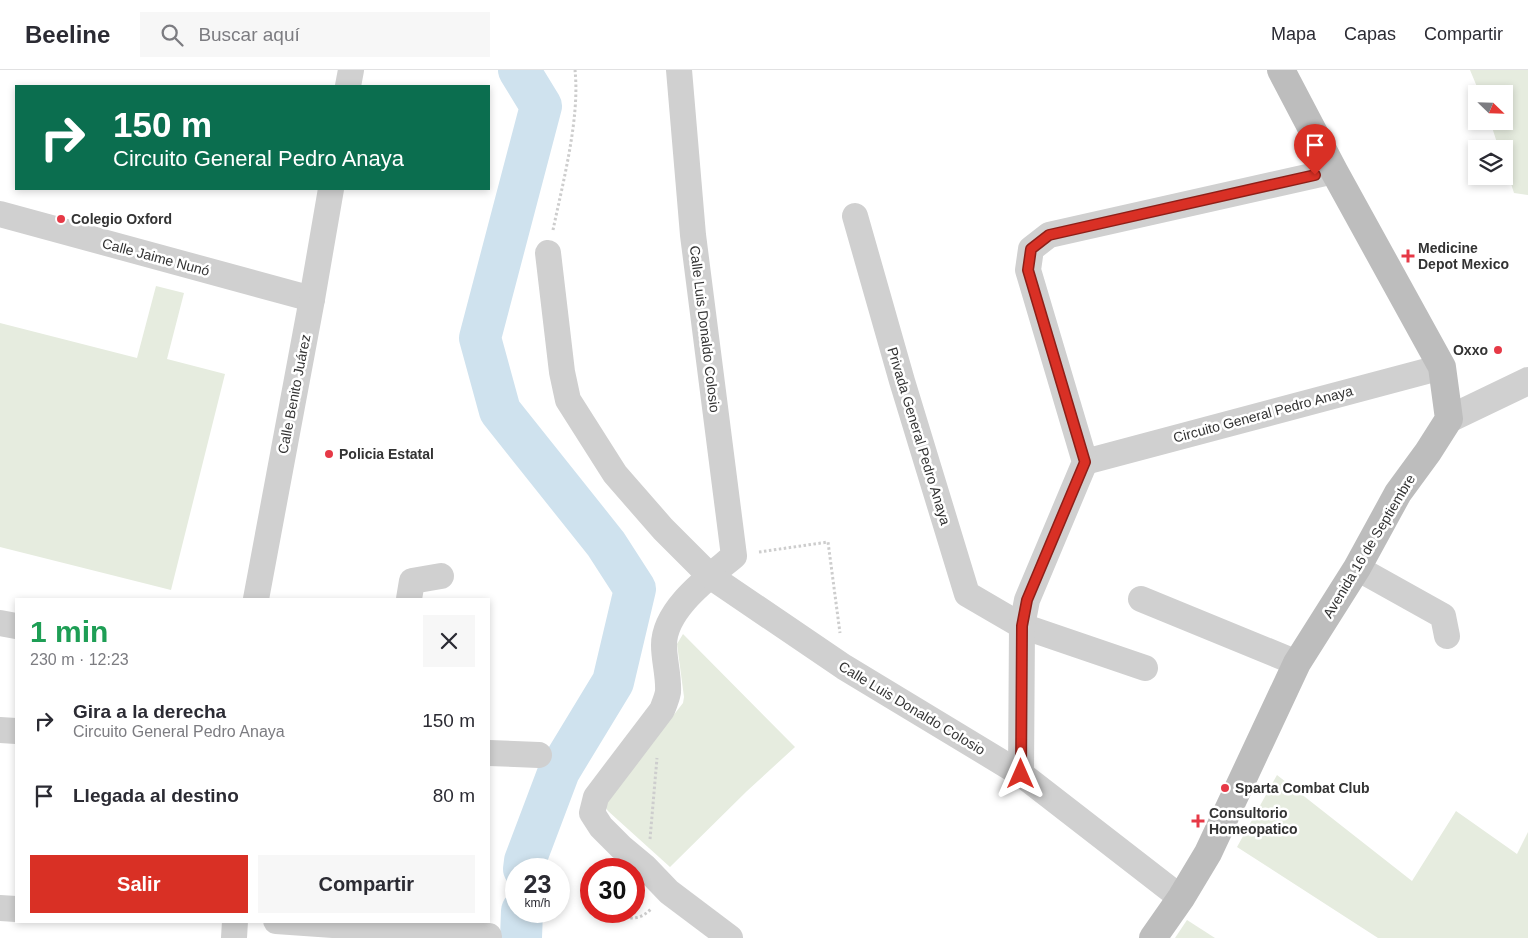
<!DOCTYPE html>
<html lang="es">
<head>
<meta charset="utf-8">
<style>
  body { margin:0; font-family:Helvetica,sans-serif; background:#f7f7f7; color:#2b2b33; height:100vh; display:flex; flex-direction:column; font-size:19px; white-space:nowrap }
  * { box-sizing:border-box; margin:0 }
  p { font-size:16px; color:#7c7c81 }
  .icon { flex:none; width:28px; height:28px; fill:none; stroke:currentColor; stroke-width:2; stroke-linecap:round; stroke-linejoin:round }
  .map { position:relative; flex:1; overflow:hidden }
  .drawer { position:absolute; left:15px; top:528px; width:475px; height:325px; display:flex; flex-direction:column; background:#fff; border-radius:0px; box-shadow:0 2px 8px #0003 }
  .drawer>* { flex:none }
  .hud { position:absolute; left:15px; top:15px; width:475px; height:105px; border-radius:0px; box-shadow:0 2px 8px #0003; background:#0b6e4f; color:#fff; overflow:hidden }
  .needle { width:32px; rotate:113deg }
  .tools { position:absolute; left:1468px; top:15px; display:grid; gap:10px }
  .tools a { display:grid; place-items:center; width:45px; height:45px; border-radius:0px; background:#fff; box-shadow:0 2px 8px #0003; font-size:25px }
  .speed { position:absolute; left:505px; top:788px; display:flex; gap:10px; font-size:25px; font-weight:700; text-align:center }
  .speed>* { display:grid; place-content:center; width:65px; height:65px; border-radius:50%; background:#fff; box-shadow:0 2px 8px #0003; line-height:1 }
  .speed small { font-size:12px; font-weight:400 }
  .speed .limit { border:8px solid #d22; background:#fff; color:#111 }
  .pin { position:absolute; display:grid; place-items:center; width:42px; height:42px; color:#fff; margin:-51px -21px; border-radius:50% 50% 50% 0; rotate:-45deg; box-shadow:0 0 5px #0007 }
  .pin .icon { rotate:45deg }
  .me { position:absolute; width:55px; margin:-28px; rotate:0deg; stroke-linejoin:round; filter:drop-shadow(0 0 4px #0008) }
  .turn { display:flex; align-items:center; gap:18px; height:105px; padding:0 15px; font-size:22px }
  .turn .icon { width:65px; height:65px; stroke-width:2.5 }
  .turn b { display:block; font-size:35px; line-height:42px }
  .round { display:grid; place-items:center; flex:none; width:52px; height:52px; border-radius:0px; background:#f7f7f7 }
  .summary { display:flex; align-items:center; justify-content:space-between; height:85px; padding:0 15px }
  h1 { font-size:30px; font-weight:800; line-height:38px; color:#1e9e55 }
  .primary-button { display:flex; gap:10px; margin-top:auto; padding:10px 15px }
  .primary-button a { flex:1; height:58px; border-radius:0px; background:#d93025; color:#fff; font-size:20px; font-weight:800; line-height:58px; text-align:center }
  .primary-button a+a { background:#f7f7f7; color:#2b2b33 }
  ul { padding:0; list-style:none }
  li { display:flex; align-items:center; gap:15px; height:75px; padding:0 15px }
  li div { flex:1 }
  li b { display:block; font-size:19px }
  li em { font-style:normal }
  header { display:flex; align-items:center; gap:30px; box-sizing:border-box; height:70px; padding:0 25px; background:#fff; border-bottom:1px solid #e1e1e2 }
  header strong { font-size:24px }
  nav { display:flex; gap:28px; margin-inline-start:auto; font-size:18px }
  .search { width:350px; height:45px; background:#f7f7f7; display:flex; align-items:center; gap:12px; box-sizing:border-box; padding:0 18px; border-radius:0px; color:#7c7c81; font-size:19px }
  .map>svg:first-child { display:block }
</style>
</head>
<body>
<header>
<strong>Beeline</strong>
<div class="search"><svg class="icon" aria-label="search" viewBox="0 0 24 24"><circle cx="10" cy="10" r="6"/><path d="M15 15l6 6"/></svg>Buscar aquí</div>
<nav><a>Mapa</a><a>Capas</a><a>Compartir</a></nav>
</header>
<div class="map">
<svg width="1528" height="868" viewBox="0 0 1528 868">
  <rect width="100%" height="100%" fill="#fff"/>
  <g fill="#e6ecdf">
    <polygon points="1470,0 1528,0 1528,125 1514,123 1504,92 1504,79 1499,79 1490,51 1504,51 1504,24 1480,24"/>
    <polygon points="156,216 184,223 167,289 225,304 171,520 0,477 0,253 137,288"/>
    <polygon points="683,564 795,677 747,721 670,797 608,741 606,738 606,732 683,633 684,627 677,574"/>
    <polygon points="1277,705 1412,811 1456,741 1517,784 1528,762 1528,868 1378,868 1237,777"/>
    <polygon points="1187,850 1215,868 1175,868"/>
  </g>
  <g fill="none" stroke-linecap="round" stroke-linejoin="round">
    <g stroke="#cfe2ee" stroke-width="42">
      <polyline points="519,0 541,36 480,268 500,341 606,474 635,519 613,612 559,701 525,791 524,799"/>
      <polyline points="521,868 522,841"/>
    </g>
    <g stroke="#cdcdcd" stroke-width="3" stroke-dasharray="2.5 2.5" stroke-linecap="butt">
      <path d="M 553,160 C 563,112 580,48 575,0"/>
      <polyline points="759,482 828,472 840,563"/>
      <polyline points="650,769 657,688"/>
      <path d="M 617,841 C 629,851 640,850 651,839"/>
    </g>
    <g stroke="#d0d0d0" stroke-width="26">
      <path d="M 679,0 L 693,165 L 734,486 C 709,507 664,539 664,575 C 664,591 669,606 668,622 C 667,628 664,635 662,640 L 596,727 L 592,743 L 601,757 L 621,777 L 645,797 L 669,822 L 730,868"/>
      <polyline points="348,16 351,0"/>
      <polyline points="0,144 312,229"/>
      <polyline points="855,146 902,311 967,524 1022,556 1145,598"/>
      <polyline points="548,183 562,302 568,330 615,404 663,459 710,506 844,597 1021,704 1181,828"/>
      <polyline points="1085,392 1442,297"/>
      <polyline points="1357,498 1443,546 1447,566"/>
      <polyline points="256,529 312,229 331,119"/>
      <polyline points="409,529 412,511 441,506"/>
      <polyline points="1141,529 1297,593"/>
      <polyline points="0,553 16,556"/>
      <polyline points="0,660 16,661"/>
      <polyline points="489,683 539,685"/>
      <polyline points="1021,704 1022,556 1027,530 1085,392 1028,200 1031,179 1049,165 1334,101"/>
      <polyline points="0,838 16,839"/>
      <polyline points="276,851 489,866"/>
      <polyline points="234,868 235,851"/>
    </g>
    <polyline stroke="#d0d0d0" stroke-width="28" points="1449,349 1528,311"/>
    <polyline stroke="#bdbdbd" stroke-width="28" points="1153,868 1181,828 1208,783 1297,593 1357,498 1398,423 1428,382 1449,349 1442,297 1334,101 1281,0"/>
  </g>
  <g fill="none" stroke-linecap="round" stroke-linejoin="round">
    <g stroke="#8d1f18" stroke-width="12">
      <polyline id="route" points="1021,704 1022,556 1027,530 1085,392 1028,200 1031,179 1049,165 1315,105"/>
    </g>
    <use href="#route" stroke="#d93025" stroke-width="9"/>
  </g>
  <g fill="#e63946" stroke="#fff" stroke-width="2">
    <circle cx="61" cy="149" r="5"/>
    <path d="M1405.5 178.5h5v5h5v5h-5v5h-5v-5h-5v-5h5z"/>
    <circle cx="1498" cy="280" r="5"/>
    <circle cx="329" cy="384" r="5"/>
    <circle cx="1225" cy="718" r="5"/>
    <path d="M1195.5 743.5h5v5h5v5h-5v5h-5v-5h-5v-5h5z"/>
  </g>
  <g text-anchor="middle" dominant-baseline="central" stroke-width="5" stroke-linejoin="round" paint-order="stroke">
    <g font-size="14" font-weight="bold" fill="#333" stroke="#fff" text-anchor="start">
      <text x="71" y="149">Colegio Oxford</text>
      <text x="1418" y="178">Medicine<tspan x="1418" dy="16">Depot Mexico</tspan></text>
      <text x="1488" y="280" text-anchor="end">Oxxo</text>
      <text x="339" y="384">Policia Estatal</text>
      <text x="1235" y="718">Sparta Combat Club</text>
      <text x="1209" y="743">Consultorio<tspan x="1209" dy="16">Homeopatico</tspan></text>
    </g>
    <g font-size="14" fill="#333" stroke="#fff">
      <text transform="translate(156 187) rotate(15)">Calle Jaime Nunó</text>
      <text transform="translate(705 259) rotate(83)">Calle Luis Donaldo Colosio</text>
      <text transform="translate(294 324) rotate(-79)">Calle Benito Juárez</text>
      <text transform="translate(1263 344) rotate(-15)">Circuito General Pedro Anaya</text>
      <text transform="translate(919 366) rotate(73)">Privada General Pedro Anaya</text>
      <text transform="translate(1369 476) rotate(-59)">Avenida 16 de Septiembre</text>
      <text transform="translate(912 638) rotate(31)">Calle Luis Donaldo Colosio</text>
    </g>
  </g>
</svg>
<div class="tools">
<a><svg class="needle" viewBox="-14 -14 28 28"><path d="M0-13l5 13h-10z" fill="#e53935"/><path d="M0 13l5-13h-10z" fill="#7c7c81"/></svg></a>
<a><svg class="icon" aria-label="layers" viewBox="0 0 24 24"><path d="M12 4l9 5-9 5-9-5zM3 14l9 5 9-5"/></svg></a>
</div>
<div class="speed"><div>23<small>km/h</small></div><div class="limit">30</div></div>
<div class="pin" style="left:1315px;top:105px;background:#d93025"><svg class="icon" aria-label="arrive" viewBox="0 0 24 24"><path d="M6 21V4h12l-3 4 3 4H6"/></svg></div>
<svg class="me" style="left:1021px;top:704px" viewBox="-20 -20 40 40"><path d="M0-17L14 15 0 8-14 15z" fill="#d93025" stroke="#fff" stroke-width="4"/></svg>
<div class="hud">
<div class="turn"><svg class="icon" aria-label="right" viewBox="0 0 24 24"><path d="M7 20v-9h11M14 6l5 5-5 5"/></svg><div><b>150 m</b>Circuito General Pedro Anaya</div></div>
</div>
<section class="drawer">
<div class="summary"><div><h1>1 min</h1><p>230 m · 12:23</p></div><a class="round"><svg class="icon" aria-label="close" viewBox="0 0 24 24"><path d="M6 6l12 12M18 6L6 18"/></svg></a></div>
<ul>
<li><svg class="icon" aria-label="right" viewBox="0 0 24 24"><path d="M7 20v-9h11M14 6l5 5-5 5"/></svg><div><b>Gira a la derecha</b><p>Circuito General Pedro Anaya</p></div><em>150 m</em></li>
<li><svg class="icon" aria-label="arrive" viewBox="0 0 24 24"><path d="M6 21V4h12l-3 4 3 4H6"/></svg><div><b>Llegada al destino</b></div><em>80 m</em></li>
</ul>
<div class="primary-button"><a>Salir</a><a>Compartir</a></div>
</section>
</div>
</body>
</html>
